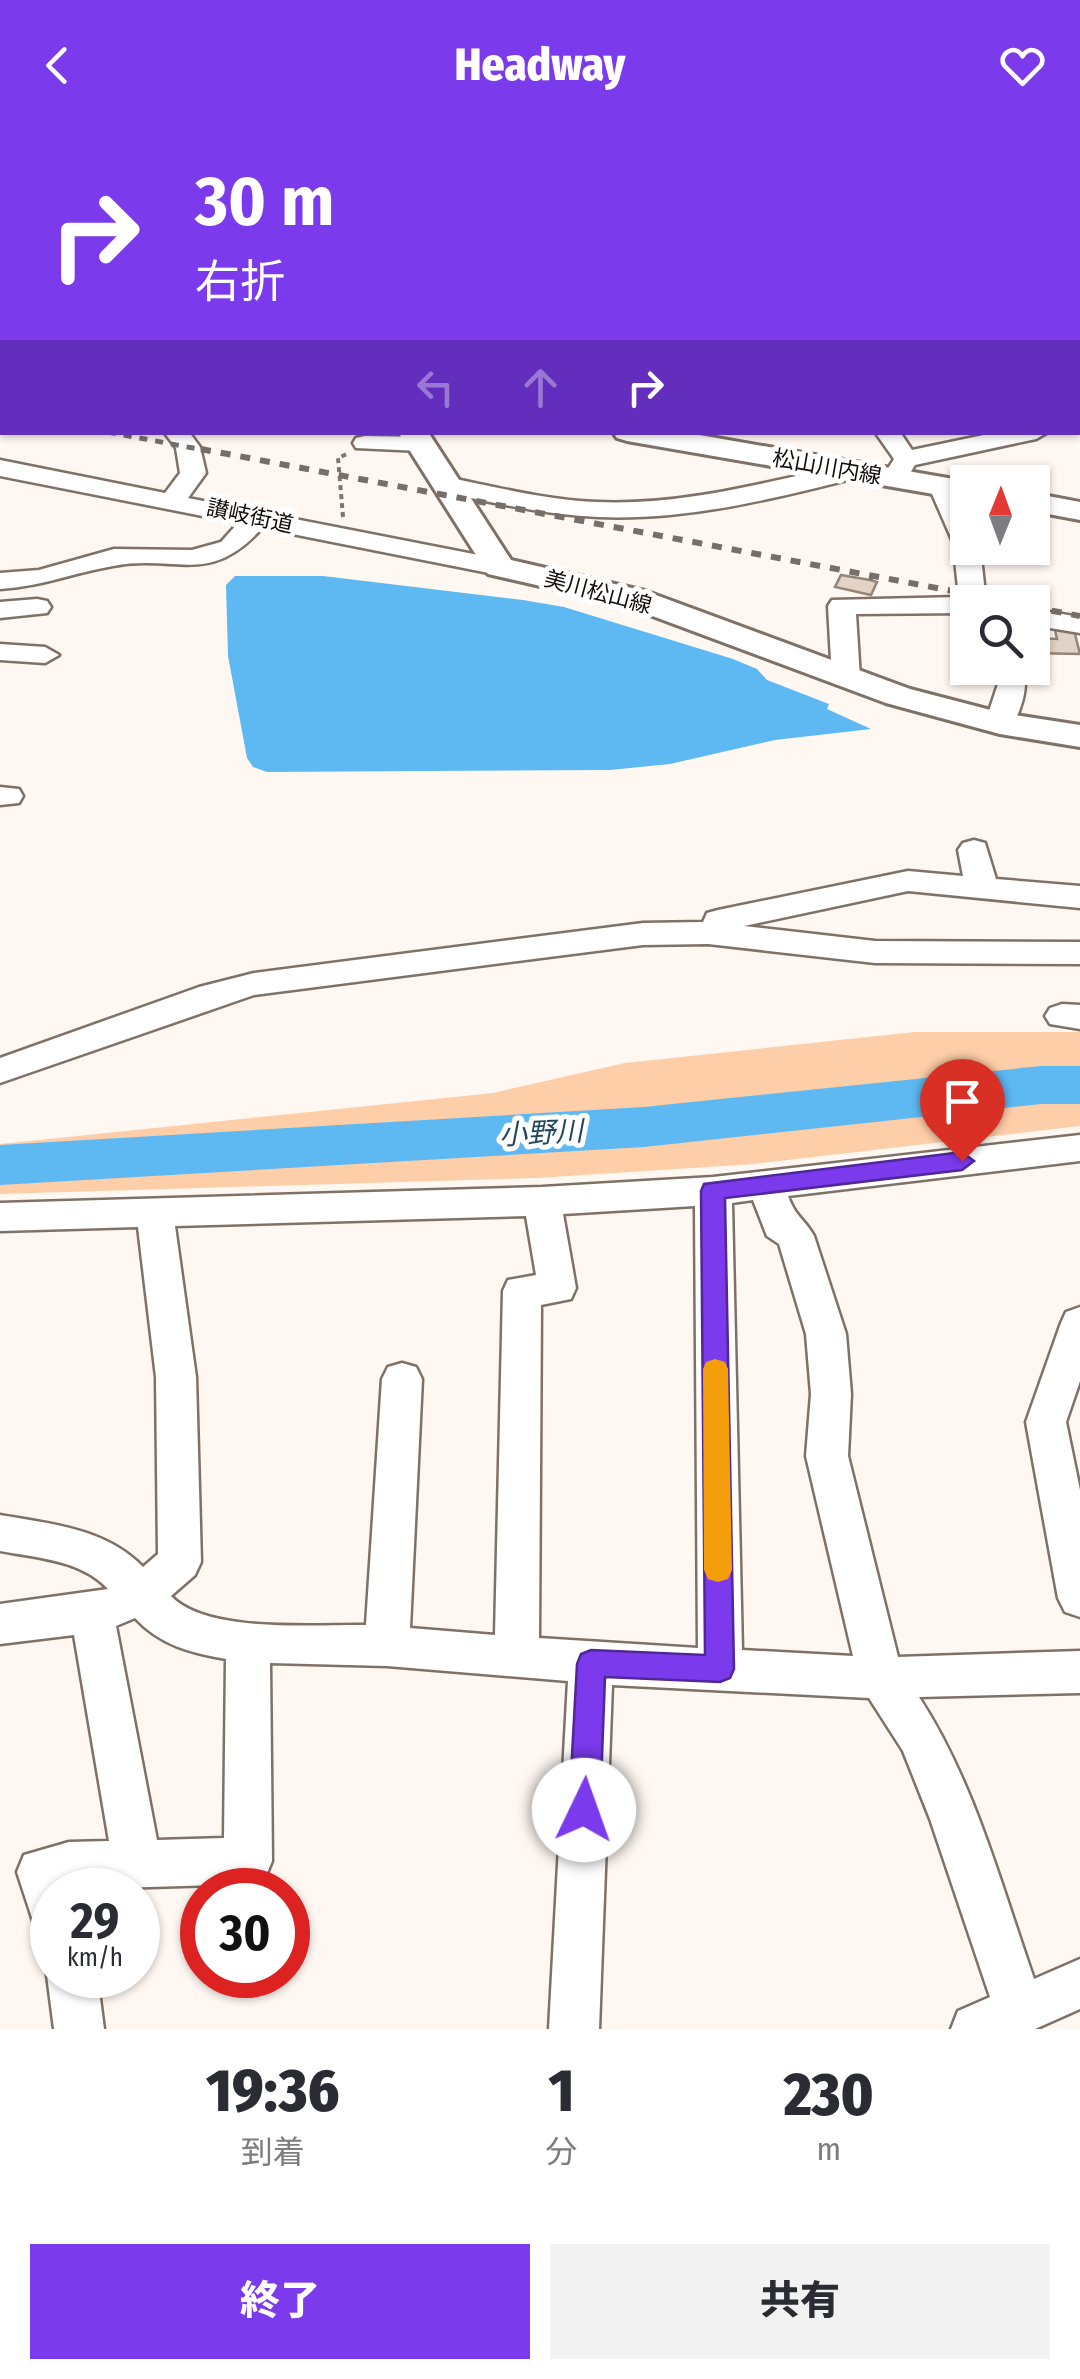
<!DOCTYPE html>
<html lang="ja">
<head>
<meta charset="utf-8">
<style>
  body { margin:0; font-family:"Fira Sans Condensed","Noto Sans JP",sans-serif; background:#f2f2f3; color:#2b2b33; height:100vh; display:flex; flex-direction:column; font-size:38px; white-space:nowrap }
  * { box-sizing:border-box; margin:0 }
  p { font-size:32px; color:#7c7c81 }
  .icon { flex:none; width:55px; height:55px; fill:none; stroke:currentColor; stroke-width:2; stroke-linecap:round; stroke-linejoin:round }
  .map { position:relative; height:1899px; overflow:hidden }
  .details { display:flex; flex-direction:column; background:#fff; flex:1 }
  .details>* { flex:none }
  .banner { position:absolute; left:0px; top:0px; width:1080px; height:305px; box-shadow:0 2px 8px #0004; background:#7c3aed; color:#fff; overflow:hidden }
  .needle { width:65px; rotate:1deg }
  .buttons { position:absolute; left:950px; top:335px; display:grid; gap:20px }
  .buttons a { display:grid; place-items:center; width:100px; height:100px; border-radius:0px; background:#fff; box-shadow:0 2px 8px #0004; font-size:50px }
  .speed { position:absolute; left:30px; top:1738px; display:flex; gap:20px; font-size:50px; font-weight:700; text-align:center }
  .speed>* { display:grid; place-content:center; width:130px; height:130px; border-radius:50%; background:#fff; box-shadow:0 2px 8px #0004; line-height:1 }
  .speed small { font-size:25px; font-weight:400 }
  .speed .limit { border:15px solid #d22; background:#fff; color:#111 }
  .pin { position:absolute; display:grid; place-items:center; width:85px; height:85px; color:#fff; margin:-102px -42px; border-radius:50% 50% 50% 0; rotate:-45deg; box-shadow:0 0 10px #0007 }
  .pin .icon { rotate:45deg }
  .me { position:absolute; width:110px; margin:-55px; rotate:3deg; stroke-linejoin:round; filter:drop-shadow(0 0 8px #0008) }
  .turn { display:flex; align-items:center; gap:35px; height:210px; padding:0 30px; font-size:45px }
  .turn .icon { width:130px; height:130px; stroke-width:2.5 }
  .turn b { display:block; font-size:70px; line-height:85px }
  .lanes { display:flex; align-items:center; height:95px; padding:0 30px; background:#0003; justify-content:center; gap:50px; direction:ltr }
  .lanes .off { opacity:.35 }
  .eta { display:flex; justify-content:space-evenly; align-items:center; height:170px; text-align:center }
  .eta b { font-size:60px; font-weight:800; line-height:70px }
  .button { display:flex; gap:20px; margin-top:auto; padding:20px 30px }
  .button a { flex:1; height:115px; border-radius:0px; background:#7c3aed; color:#fff; font-size:40px; font-weight:800; line-height:115px; text-align:center }
  .button a+a { background:#f2f2f3; color:#2b2b33 }
  header { display:flex; justify-content:space-between; align-items:center; height:130px; padding:0 30px; background:#7c3aed; color:#fff; font-size:45px; font-weight:800 }
  .map>svg:first-child { display:block }
</style>
</head>
<body>
<header><svg class="icon" aria-label="back" viewBox="0 0 24 24"><path d="M15 5l-7 7 7 7"/></svg>Headway<svg class="icon" aria-label="heart" viewBox="0 0 24 24"><path d="M12 20l-8-8c-3-5 5-10 8-4 3-6 11-1 8 4z"/></svg></header>
<div class="map">
<svg width="1080" height="1899" viewBox="0 0 1080 1899">
  <rect width="100%" height="100%" fill="#fef7f2"/>
  <polygon fill="#fecea8" points="915,902 1080,902 1080,996 754,1034 537,1048 0,1064 0,1014 493,963 625,933"/>
  <polygon fill="#5eb9f2" points="235,446 323,446 523,470 564,477 733,529 757,539 767,550 829,574 827,579 871,599 775,610 670,634 610,640 267,642 253,637 247,628 228,526 226,455"/>
  <g fill="none" stroke-linecap="round" stroke-linejoin="round">
    <polygon fill="#5eb9f2" fill-rule="evenodd" points="1041,936 1080,936 1080,974 1041,974 644,1017 0,1055 0,1015 644,977"/>
  </g>
  <g fill="#e3d3c6" stroke="#948579" stroke-width="2.5">
    <polygon points="841,445 870,450 877,452 871,465 835,457"/>
    <polygon points="1055,500 1074,500 1080,524 1032,523 1032,505 1033,508 1057,509"/>
  </g>
  <g fill="none" stroke-linecap="round" stroke-linejoin="round">
    <g stroke="#807166" stroke-width="5">
      <g id="minor">
        <polygon points="586,0 606,0 606,2 587,2"/>
        <polygon points="775,0 807,0 809,2 777,2"/>
        <polygon points="835,0 855,0 856,2 837,2"/>
        <polygon points="1076,2 1080,2 1080,14 1078,14"/>
        <polygon points="2,14 2,29 0,30 0,15"/>
        <rect x="0" y="81" width="2" height="12"/>
        <rect x="1078" y="87" width="2" height="12"/>
        <rect x="0" y="112" width="2" height="12"/>
        <polygon points="1078,213 1080,214 1080,232 1078,231"/>
        <path d="M 164,302 L 189,302 L 200,317 L 206,343 L 188,368 L 499,429 L 512,437 L 499,445 L 262,398 C 209,457 177,424 113,436 C 72,443 44,456 0,459 L 0,443 L 39,440 L 114,419 L 192,420 L 221,412 L 238,393 L 0,346 L 0,330 L 165,363 L 180,343 L 176,318 Z"/>
        <polygon points="875,302 900,302 912,320 998,302 1048,302 1036,309 915,335 904,353 895,356 882,348 894,329"/>
        <polygon points="365,306 420,307 432,314 420,321 356,318 353,313 356,308"/>
        <path d="M 854,333 L 863,336 L 867,341 L 863,346 C 778,368 686,391 598,387 C 546,385 496,373 446,363 L 433,355 L 446,347 C 496,357 546,370 597,372 C 684,376 770,351 854,333 Z"/>
        <polygon points="942,349 951,352 968,381 968,418 980,418 986,472 968,472 968,483 856,484 860,548 856,554 836,554 832,548 828,476 832,470 959,467 953,412 929,357"/>
        <polygon points="37,469 47,471 51,477 47,483 0,488 0,472"/>
        <polygon points="1032,479 1080,487 1080,503 1032,495"/>
        <polygon points="0,514 45,517 59,525 45,533 0,530"/>
        <path d="M 995,538 L 1023,538 C 1029,557 1021,582 1010,599 L 990,599 L 985,593 L 999,551 Z"/>
        <polygon points="0,657 19,659 23,666 19,673 0,675"/>
        <polygon points="974,710 985,713 996,749 1080,756 1080,778 908,761 744,796 875,811 1080,812 1080,834 875,833 708,814 643,815 254,865 0,953 0,928 199,857 254,843 643,793 703,792 707,783 718,780 908,741 963,746 958,720 963,713"/>
        <polygon points="1062,874 1080,875 1080,899 1050,894 1045,886 1050,878"/>
        <path d="M 1080,1005 L 1080,1031 L 788,1066 C 796,1088 804,1088 814,1106 L 846,1204 L 851,1264 L 848,1326 L 898,1527 L 1080,1521 L 1080,1563 L 919,1567 C 974,1651 1001,1755 1034,1849 L 1080,1829 L 1080,1879 L 1035,1899 L 951,1899 L 958,1881 L 990,1867 L 930,1689 L 903,1621 L 869,1568 L 612,1555 L 599,1899 L 549,1899 L 568,1551 L 387,1536 L 270,1533 L 272,1731 L 265,1748 L 248,1754 L 52,1760 L 52,1804 L 35,1797 L 17,1742 L 24,1725 L 69,1712 L 109,1711 L 74,1505 L 0,1514 L 0,1474 L 108,1459 C 81,1430 38,1428 0,1421 L 0,1385 C 51,1394 105,1398 143,1437 L 158,1424 L 156,1247 L 138,1097 L 0,1101 L 0,1073 L 542,1057 L 713,1047 ZM 753,1070 L 767,1106 L 779,1114 L 806,1204 L 811,1264 L 806,1326 L 853,1526 L 742,1520 L 732,1073 ZM 695,1076 L 698,1518 L 539,1508 L 541,1175 L 571,1169 L 576,1158 L 563,1084 ZM 526,1086 L 536,1145 L 508,1150 L 503,1161 L 495,1505 L 410,1498 L 422,1249 L 416,1237 L 402,1233 L 388,1237 L 382,1249 L 366,1495 C 315,1494 207,1504 171,1466 L 195,1445 L 201,1432 L 196,1247 L 175,1096 ZM 135,1488 C 160,1515 191,1523 226,1529 L 224,1708 L 157,1710 L 116,1496 Z"/>
        <polygon points="1080,1177 1080,1251 1066,1292 1080,1360 1080,1487 1065,1482 1058,1468 1026,1292 1061,1193 1066,1182"/>
        <polygon points="52,1832 52,1845 97,1845 104,1899 54,1899 47,1845"/>
      </g>
    </g>
    <g stroke="#807166" stroke-width="6">
      <g id="major">
        <rect x="0" y="187" width="2" height="17"/>
        <polygon points="398,302 428,302 511,430 645,461 910,559 1002,583 1080,595 1080,617 1000,604 886,573 623,475 488,444"/>
        <polygon points="613,302 682,302 971,352 968,352 968,370 627,311 617,308"/>
        <polygon points="1032,363 1080,372 1080,390 1032,381"/>
      </g>
    </g>
    <g stroke="#7d7772" stroke-width="4" stroke-dasharray="5 4" stroke-linecap="butt">
      <polyline points="343,387 338,328 347,324"/>
      <polyline points="870,450 874,444"/>
    </g>
    <use href="#minor" fill="#fff" fill-rule="evenodd"/>
    <use href="#major" fill="#fff" fill-rule="evenodd"/>
    <polyline stroke="#756e6a" stroke-width="5" stroke-dasharray="8 8" stroke-linecap="butt" points="108,302 214,322"/>
    <g stroke="#756e6a" stroke-width="6" stroke-dasharray="10 10" stroke-linecap="butt">
      <polyline points="201,319 1011,472"/>
      <polyline points="1032,477 1080,486"/>
    </g>
  </g>
  <polygon fill="#7c3aed" stroke="#51269a" stroke-width="2.5" points="962,1022 974,1031 962,1040 725,1068 734,1539 730,1548 720,1552 605,1547 600,1680 595,1690 584,1694 573,1690 569,1680 577,1534 581,1524 591,1520 705,1525 701,1061 704,1054"/>
  <polygon fill="#f59e0b" points="715,1229 725,1232 728,1239 732,1440 728,1449 718,1452 708,1449 704,1440 703,1239 706,1232"/>
  <g text-anchor="middle" dominant-baseline="central" stroke-width="10" stroke-linejoin="round" paint-order="stroke">
    <g font-size="22" fill="#130d09" stroke="#fff">
      <text transform="translate(827 337) rotate(10)">松山川内線</text>
      <text transform="translate(250 386) rotate(12)">讃岐街道</text>
      <text transform="translate(598 462) rotate(15)">美川松山線</text>
    </g>
    <g font-size="28" font-style="italic" fill="#224860" stroke="#fff">
      <text transform="translate(541 1003) rotate(-3)">小野川</text>
    </g>
  </g>
</svg>
<div class="buttons">
<a><svg class="needle" viewBox="-14 -14 28 28"><path d="M0-13l5 13h-10z" fill="#e53935"/><path d="M0 13l5-13h-10z" fill="#7c7c81"/></svg></a>
<a><svg class="icon" aria-label="search" viewBox="0 0 24 24"><circle cx="10" cy="10" r="6"/><path d="M15 15l6 6"/></svg></a>
</div>
<div class="speed"><div>29<small>km/h</small></div><div class="limit">30</div></div>
<div class="pin" style="left:962px;top:1031px;background:#d93025"><svg class="icon" aria-label="arrive" viewBox="0 0 24 24"><path d="M6 21V4h12l-3 4 3 4H6"/></svg></div>
<svg class="me" style="left:584px;top:1680px" viewBox="-20 -20 40 40"><circle r="19" fill="#fff"/><path d="M0-13L10 11 0 6-10 11z" fill="#7c3aed"/></svg>
<div class="banner">
<div class="turn"><svg class="icon" aria-label="right" viewBox="0 0 24 24"><path d="M7 20v-9h11M14 6l5 5-5 5"/></svg><div><b>30 m</b>右折</div></div>
<div class="lanes"><svg class="icon off" aria-label="left" viewBox="0 0 24 24"><path d="M17 20v-9H6M10 6l-5 5 5 5"/></svg><svg class="icon off" aria-label="ahead" viewBox="0 0 24 24"><path d="M12 20V5M6 11l6-6 6 6"/></svg><svg class="icon" aria-label="right" viewBox="0 0 24 24"><path d="M7 20v-9h11M14 6l5 5-5 5"/></svg></div>
</div>
</div>
<section class="details">
<div class="eta">
<div><b>19:36</b><p>到着</p></div>
<div><b>1</b><p>分</p></div>
<div><b>230</b><p>m</p></div>
</div>
<div class="button"><a>終了</a><a>共有</a></div>
</section>
</body>
</html>
